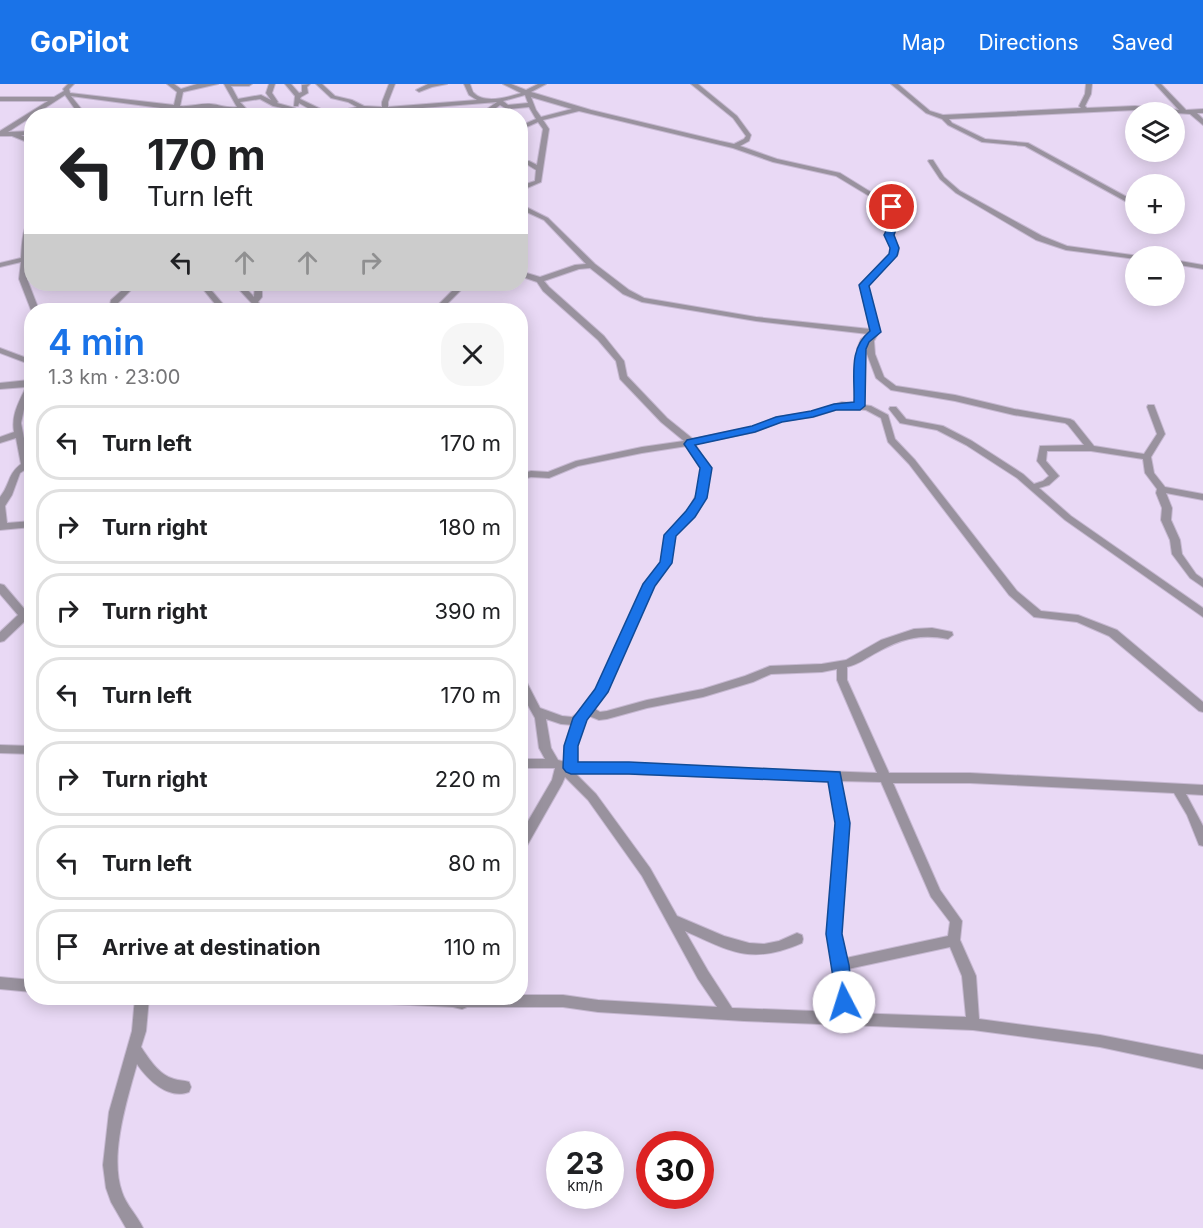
<!DOCTYPE html>
<html lang="en">
<head>
<meta charset="utf-8">
<style>
  body { margin:0; font-family:Inter,sans-serif; background:#f6f6f6; color:#202124; height:100vh; display:flex; flex-direction:column; font-size:22px; white-space:nowrap }
  * { box-sizing:border-box; margin:0 }
  p { font-size:20px; color:#757577 }
  .icon { flex:none; width:33px; height:33px; fill:none; stroke:currentColor; stroke-width:2; stroke-linecap:round; stroke-linejoin:round }
  .map { position:relative; flex:1; overflow:hidden }
  .sheet { position:absolute; left:24px; top:219px; width:504px; height:702px; display:flex; flex-direction:column; background:#fff; border-radius:24px; box-shadow:0 3px 15px #0003 }
  .sheet>* { flex:none }
  .guide { position:absolute; left:24px; top:24px; width:504px; height:183px; border-radius:24px; box-shadow:0 3px 15px #0003; background:#fff; color:#202124; overflow:hidden }
  .buttons { position:absolute; left:1125px; top:18px; display:grid; gap:12px }
  .buttons a { display:grid; place-items:center; width:60px; height:60px; border-radius:50%; background:#fff; box-shadow:0 3px 15px #0003; font-size:30px }
  .speed { position:absolute; left:546px; top:1047px; display:flex; gap:12px; font-size:30px; font-weight:700; text-align:center }
  .speed>* { display:grid; place-content:center; width:78px; height:78px; border-radius:50%; background:#fff; box-shadow:0 3px 15px #0003; line-height:1 }
  .speed small { font-size:15px; font-weight:400 }
  .speed .limit { border:9px solid #d22; background:#fff; color:#111 }
  .pin { position:absolute; display:grid; place-items:center; width:51px; height:51px; color:#fff; margin:-26px; border:3px solid #fff; border-radius:50%; box-shadow:0 2px 6px #0007 }
  .me { position:absolute; width:66px; margin:-33px; rotate:355deg; stroke-linejoin:round; filter:drop-shadow(0 0 4px #0008) }
  .turn { display:flex; align-items:center; gap:21px; height:126px; padding:0 24px; font-size:27px }
  .turn .icon { width:78px; height:78px; stroke-width:2.5 }
  .turn b { display:block; font-size:42px; line-height:51px }
  .lanes { display:flex; align-items:center; height:57px; padding:0 24px; background:#0003; justify-content:center; gap:30px; direction:ltr }
  .lanes .off { opacity:.35 }
  .round { display:grid; place-items:center; flex:none; width:63px; height:63px; border-radius:24px; background:#f6f6f6 }
  .head { display:flex; align-items:center; justify-content:space-between; height:102px; padding:0 24px }
  h1 { font-size:36px; font-weight:600; line-height:45px; color:#1a73e8 }
  ul { padding:0; list-style:none }
  li { display:flex; align-items:center; gap:18px; height:75px; margin:0 12px 9px; padding:0 12px; border:3px solid #e0e0e0; border-radius:24px }
  li div { flex:1 }
  li b { display:block; font-size:22px }
  li em { font-style:normal }
  header { display:flex; align-items:center; gap:36px; box-sizing:border-box; height:84px; padding:0 30px; background:#1a73e8; color:#fff }
  header strong { font-size:28px }
  nav { display:flex; gap:33px; margin-inline-start:auto; font-size:21px }
  .map>svg:first-child { display:block }
</style>
</head>
<body>
<header>
<strong>GoPilot</strong>
<nav><a>Map</a><a>Directions</a><a>Saved</a></nav>
</header>
<div class="map">
<svg width="1203" height="1144" viewBox="0 0 1203 1144">
  <rect width="100%" height="100%" fill="#e9d9f5"/>
  <g fill="none" stroke-linecap="round" stroke-linejoin="round">
    <g stroke="#c6b8d1" stroke-width="2">
      <g id="minor">
        <path d="M 68,0 L 74,0 L 69,5 L 70,9 L 174,21 L 177,8 L 167,0 L 174,0 L 181,5 L 197,0 L 218,0 L 183,8 L 180,22 C 190,23 201,19 211,20 C 221,21 225,24 237,23 L 224,0 L 252,0 L 249,2 L 231,2 L 238,15 L 261,11 L 271,16 L 266,9 L 269,0 L 275,0 L 272,9 L 278,18 L 277,19 L 295,24 L 307,32 L 299,32 L 291,26 L 273,22 L 260,15 L 240,18 L 253,32 L 246,32 L 241,27 L 224,28 L 211,24 L 189,27 L 176,26 L 71,12 L 87,32 L 80,32 L 65,11 L 8,48 L 32,47 L 32,51 L 21,51 L 32,56 L 32,60 L 12,52 L 0,52 L 0,47 L 48,17 L 0,17 L 0,13 L 54,13 L 64,7 L 63,5 Z"/>
        <path d="M 285,0 L 291,0 L 299,9 L 302,8 L 302,1 L 310,0 L 307,3 L 308,9 L 301,13 L 300,15 L 329,29 L 357,23 L 348,18 L 331,14 L 316,0 L 322,0 L 335,12 L 352,16 L 364,22 L 382,23 L 382,18 L 389,0 L 395,0 L 388,18 L 388,23 L 477,16 L 469,11 L 464,0 L 470,0 C 470,0 473,9 474,9 C 484,20 509,13 521,9 L 503,0 L 511,0 L 526,6 L 538,0 L 546,0 L 531,8 L 591,26 L 720,57 L 734,60 L 744,55 L 746,52 L 733,34 L 691,0 L 698,0 L 737,32 L 751,51 L 749,57 L 740,62 L 777,75 L 840,89 L 895,123 L 897,127 L 893,133 L 896,143 L 893,151 L 899,164 L 898,170 L 868,201 L 879,248 L 874,257 L 875,270 L 884,293 L 896,302 L 955,311 L 1014,325 L 1070,335 L 1074,337 L 1094,362 L 1144,370 L 1157,350 L 1147,323 L 1148,321 L 1154,321 L 1165,350 L 1151,373 L 1154,389 L 1165,403 L 1203,410 L 1203,416 L 1166,409 L 1172,424 L 1171,436 L 1180,456 L 1182,470 L 1196,490 L 1203,495 L 1203,503 L 1190,494 L 1172,470 L 1170,456 L 1161,436 L 1162,424 L 1156,409 L 1157,405 L 1145,389 L 1143,375 L 1091,367 L 1047,367 L 1046,377 L 1059,392 L 1049,401 L 1039,404 L 1071,432 L 1203,524 L 1203,533 L 1065,436 L 1017,394 L 966,361 L 937,346 L 900,339 L 889,325 L 890,323 L 896,323 L 906,335 L 943,342 L 972,357 L 1023,390 L 1034,400 L 1043,397 L 1049,392 L 1037,377 L 1040,362 L 1084,361 L 1068,341 L 1065,339 L 1014,331 L 955,317 L 891,306 L 876,294 L 867,270 L 866,261 L 865,265 L 864,321 L 871,322 L 888,331 L 895,355 L 915,376 L 1017,507 L 1041,527 L 1078,531 L 1117,546 L 1203,618 L 1203,628 L 1199,627 L 1109,552 L 1077,538 L 1034,533 L 1009,511 L 909,380 L 888,358 L 881,334 L 866,326 L 842,324 L 813,333 L 782,337 L 755,348 L 695,360 L 710,384 L 708,407 L 694,432 L 675,452 L 671,479 L 653,501 L 606,607 L 595,625 L 600,628 L 607,627 L 647,616 L 703,605 L 745,592 L 770,582 L 822,580 L 846,576 L 881,556 L 914,545 L 932,544 L 952,548 L 953,551 L 948,555 C 918,549 899,556 874,570 C 865,575 857,581 847,583 L 847,596 L 889,689 L 970,689 L 1203,701 L 1203,711 L 1186,710 L 1203,742 L 1203,762 L 1199,761 L 1187,731 L 1174,709 L 970,699 L 893,699 L 940,806 L 962,837 L 960,856 L 976,892 L 979,935 L 1100,951 L 1203,971 L 1203,985 L 1100,963 L 973,946 L 744,937 L 598,928 L 563,923 L 467,923 L 462,925 L 453,923 L 389,920 L 384,918 L 383,914 L 520,914 L 520,911 L 563,911 L 598,916 L 717,923 L 698,895 L 642,792 L 588,716 L 565,693 L 562,700 L 524,767 L 520,768 L 520,751 L 552,696 L 555,684 L 520,684 L 520,675 L 545,675 L 539,664 L 535,634 L 520,607 L 520,592 L 524,593 L 540,624 L 562,632 L 572,633 L 584,624 L 596,606 L 644,500 L 661,478 L 665,451 L 687,428 L 698,407 L 702,384 L 687,362 L 642,369 L 578,382 L 549,394 L 531,393 L 520,396 L 520,390 L 531,387 L 548,388 L 576,377 L 642,363 L 684,357 L 661,338 L 620,295 L 616,277 L 598,256 L 543,207 L 537,198 L 520,192 L 520,187 L 540,193 L 575,181 L 586,180 L 544,136 L 520,125 L 520,120 L 548,134 L 595,180 L 629,206 L 644,214 L 756,233 L 870,245 L 860,201 L 890,169 L 891,164 L 885,151 L 888,143 L 887,133 L 891,127 L 889,124 L 836,92 L 773,78 L 733,64 L 579,27 L 543,36 L 549,45 L 541,98 L 520,107 L 520,102 L 535,97 L 536,86 L 528,81 L 520,82 L 520,78 L 529,77 L 537,81 L 543,45 L 538,38 L 520,46 L 520,42 L 536,35 L 529,23 L 507,25 L 500,21 L 485,32 L 477,32 L 497,18 L 385,27 L 366,25 L 336,32 L 322,32 L 299,19 L 298,22 L 294,22 L 295,12 ZM 525,11 L 528,19 L 508,21 L 503,17 ZM 531,13 L 572,25 L 541,33 L 536,26 ZM 590,184 L 623,210 L 642,218 L 756,237 L 868,250 L 861,255 L 857,265 L 856,320 L 842,318 L 812,328 L 777,333 L 752,343 L 693,355 L 667,334 L 627,292 L 624,277 L 604,252 L 549,203 L 544,197 L 579,185 ZM 837,585 L 837,596 L 877,689 L 577,678 L 577,662 L 586,634 L 589,632 L 599,636 L 607,635 L 647,624 L 703,613 L 753,598 L 771,590 L 822,588 ZM 546,635 L 561,640 L 573,641 L 565,662 L 565,678 L 558,676 L 551,664 ZM 574,688 L 829,697 L 836,739 L 828,850 L 835,881 L 839,928 L 732,924 L 708,887 L 685,847 C 731,868 752,881 802,859 L 803,855 L 802,851 L 797,849 L 779,857 L 764,860 L 749,859 L 724,852 L 677,832 L 650,784 L 596,710 ZM 841,697 L 881,698 L 931,813 L 950,838 L 948,852 L 846,874 L 840,850 L 848,739 ZM 950,863 L 962,892 L 966,933 L 852,929 L 848,885 Z"/>
        <polygon points="428,0 447,0 432,3 419,8 416,6"/>
        <polygon points="891,0 898,0 930,27 943,31 1081,24 1079,22 1085,10 1086,0 1092,0 1091,10 1085,22 1087,24 1135,22 1179,26 1155,0 1161,0 1186,26 1203,25 1203,29 1197,29 1203,35 1203,41 1190,30 1135,26 949,35 952,39 985,55 1028,59 1136,118 1136,123 1025,62 982,58 948,41 942,35 926,29"/>
        <polygon points="929,76 933,76 944,93 960,107 1042,152 1067,162 1139,172 1136,172 1136,175 1066,166 1036,156 956,109 940,95 928,77"/>
        <path d="M 32,132 L 28,172 L 32,174 L 28,176 L 27,195 L 39,226 L 31,226 L 19,195 L 21,178 L 0,183 L 0,179 L 21,174 C 22,160 22,142 32,132 Z"/>
        <polygon points="1174,176 1203,181 1203,185 1174,180"/>
        <polygon points="129,200 137,200 118,219 117,226 109,226 111,216"/>
        <polygon points="199,200 206,200 228,226 220,226"/>
        <polygon points="234,200 242,200 254,213 255,200 262,200 262,213 258,218 266,226 258,226"/>
        <polygon points="459,200 467,200 441,226 433,226"/>
        <polygon points="503,222 509,222 512,226 504,226 502,224"/>
        <polygon points="0,264 32,276 32,281 0,269"/>
        <path d="M 29,296 L 32,296 L 32,309 L 24,325 L 21,339 L 28,375 L 32,374 L 32,381 L 20,389 L 12,411 L 5,422 L 7,439 L 32,437 L 32,443 L 0,446 L 0,413 C 10,401 7,391 21,380 L 16,354 L 0,359 L 0,353 L 14,348 C 11,331 19,318 26,303 L 0,305 L 0,299 Z"/>
        <polygon points="0,500 4,501 32,534 32,545 24,538 4,557 0,558 0,548 18,531 0,510"/>
        <polygon points="0,661 32,662 32,670 0,669"/>
        <polygon points="0,893 32,896 32,908 0,905"/>
        <path d="M 135,914 L 149,914 L 146,947 L 141,963 C 149,975 159,991 174,995 C 179,997 184,996 189,998 L 191,1003 L 189,1008 C 168,1016 147,995 137,980 C 127,1016 109,1072 122,1108 C 126,1121 137,1131 143,1144 L 126,1144 L 111,1118 L 106,1104 L 103,1081 L 109,1028 L 132,947 Z"/>
      </g>
    </g>
    <use href="#minor" fill="#99929e" fill-rule="evenodd"/>
  </g>
  <path fill="#1a73e8" stroke="#114b97" stroke-width="1.5" d="M 889,121 L 895,121 L 898,127 L 895,133 L 897,143 L 894,151 L 899,164 L 897,172 L 869,202 L 881,248 L 869,258 L 866,265 L 865,322 L 860,326 L 836,326 L 813,333 L 782,338 L 755,348 L 695,361 L 712,384 L 707,414 L 695,433 L 676,452 L 672,479 L 655,502 L 608,608 L 587,636 L 578,662 L 578,678 L 629,678 L 840,688 L 850,739 L 842,850 L 849,881 L 853,918 L 850,924 L 844,926 L 838,924 L 826,850 L 835,739 L 828,698 L 629,690 L 571,690 L 566,688 L 563,684 L 564,662 L 573,634 L 595,605 L 643,500 L 660,478 L 664,451 L 686,427 L 695,414 L 700,384 L 684,360 L 687,356 L 752,342 L 776,333 L 811,327 L 834,320 L 854,318 C 855,292 848,265 870,247 L 859,201 L 889,170 L 890,164 L 884,151 L 888,143 L 886,133 L 889,127 Z"/>
</svg>
<div class="buttons">
<a><svg class="icon" aria-label="layers" viewBox="0 0 24 24"><path d="M12 4l9 5-9 5-9-5zM3 14l9 5 9-5"/></svg></a>
<a>+</a>
<a>−</a>
</div>
<div class="speed"><div>23<small>km/h</small></div><div class="limit">30</div></div>
<div class="pin" style="left:892px;top:123px;background:#d93025"><svg class="icon" aria-label="arrive" viewBox="0 0 24 24"><path d="M6 21V4h12l-3 4 3 4H6"/></svg></div>
<svg class="me" style="left:844px;top:918px" viewBox="-20 -20 40 40"><circle r="19" fill="#fff"/><path d="M0-13L10 11 0 6-10 11z" fill="#1a73e8"/></svg>
<div class="guide">
<div class="turn"><svg class="icon" aria-label="left" viewBox="0 0 24 24"><path d="M17 20v-9H6M10 6l-5 5 5 5"/></svg><div><b>170 m</b>Turn left</div></div>
<div class="lanes"><svg class="icon" aria-label="left" viewBox="0 0 24 24"><path d="M17 20v-9H6M10 6l-5 5 5 5"/></svg><svg class="icon off" aria-label="ahead" viewBox="0 0 24 24"><path d="M12 20V5M6 11l6-6 6 6"/></svg><svg class="icon off" aria-label="ahead" viewBox="0 0 24 24"><path d="M12 20V5M6 11l6-6 6 6"/></svg><svg class="icon off" aria-label="right" viewBox="0 0 24 24"><path d="M7 20v-9h11M14 6l5 5-5 5"/></svg></div>
</div>
<section class="sheet">
<div class="head"><div><h1>4 min</h1><p>1.3 km · 23:00</p></div><a class="round"><svg class="icon" aria-label="close" viewBox="0 0 24 24"><path d="M6 6l12 12M18 6L6 18"/></svg></a></div>
<ul>
<li><svg class="icon" aria-label="left" viewBox="0 0 24 24"><path d="M17 20v-9H6M10 6l-5 5 5 5"/></svg><div><b>Turn left</b></div><em>170 m</em></li>
<li><svg class="icon" aria-label="right" viewBox="0 0 24 24"><path d="M7 20v-9h11M14 6l5 5-5 5"/></svg><div><b>Turn right</b></div><em>180 m</em></li>
<li><svg class="icon" aria-label="right" viewBox="0 0 24 24"><path d="M7 20v-9h11M14 6l5 5-5 5"/></svg><div><b>Turn right</b></div><em>390 m</em></li>
<li><svg class="icon" aria-label="left" viewBox="0 0 24 24"><path d="M17 20v-9H6M10 6l-5 5 5 5"/></svg><div><b>Turn left</b></div><em>170 m</em></li>
<li><svg class="icon" aria-label="right" viewBox="0 0 24 24"><path d="M7 20v-9h11M14 6l5 5-5 5"/></svg><div><b>Turn right</b></div><em>220 m</em></li>
<li><svg class="icon" aria-label="left" viewBox="0 0 24 24"><path d="M17 20v-9H6M10 6l-5 5 5 5"/></svg><div><b>Turn left</b></div><em>80 m</em></li>
<li><svg class="icon" aria-label="arrive" viewBox="0 0 24 24"><path d="M6 21V4h12l-3 4 3 4H6"/></svg><div><b>Arrive at destination</b></div><em>110 m</em></li>
</ul>
</section>
</div>
</body>
</html>
